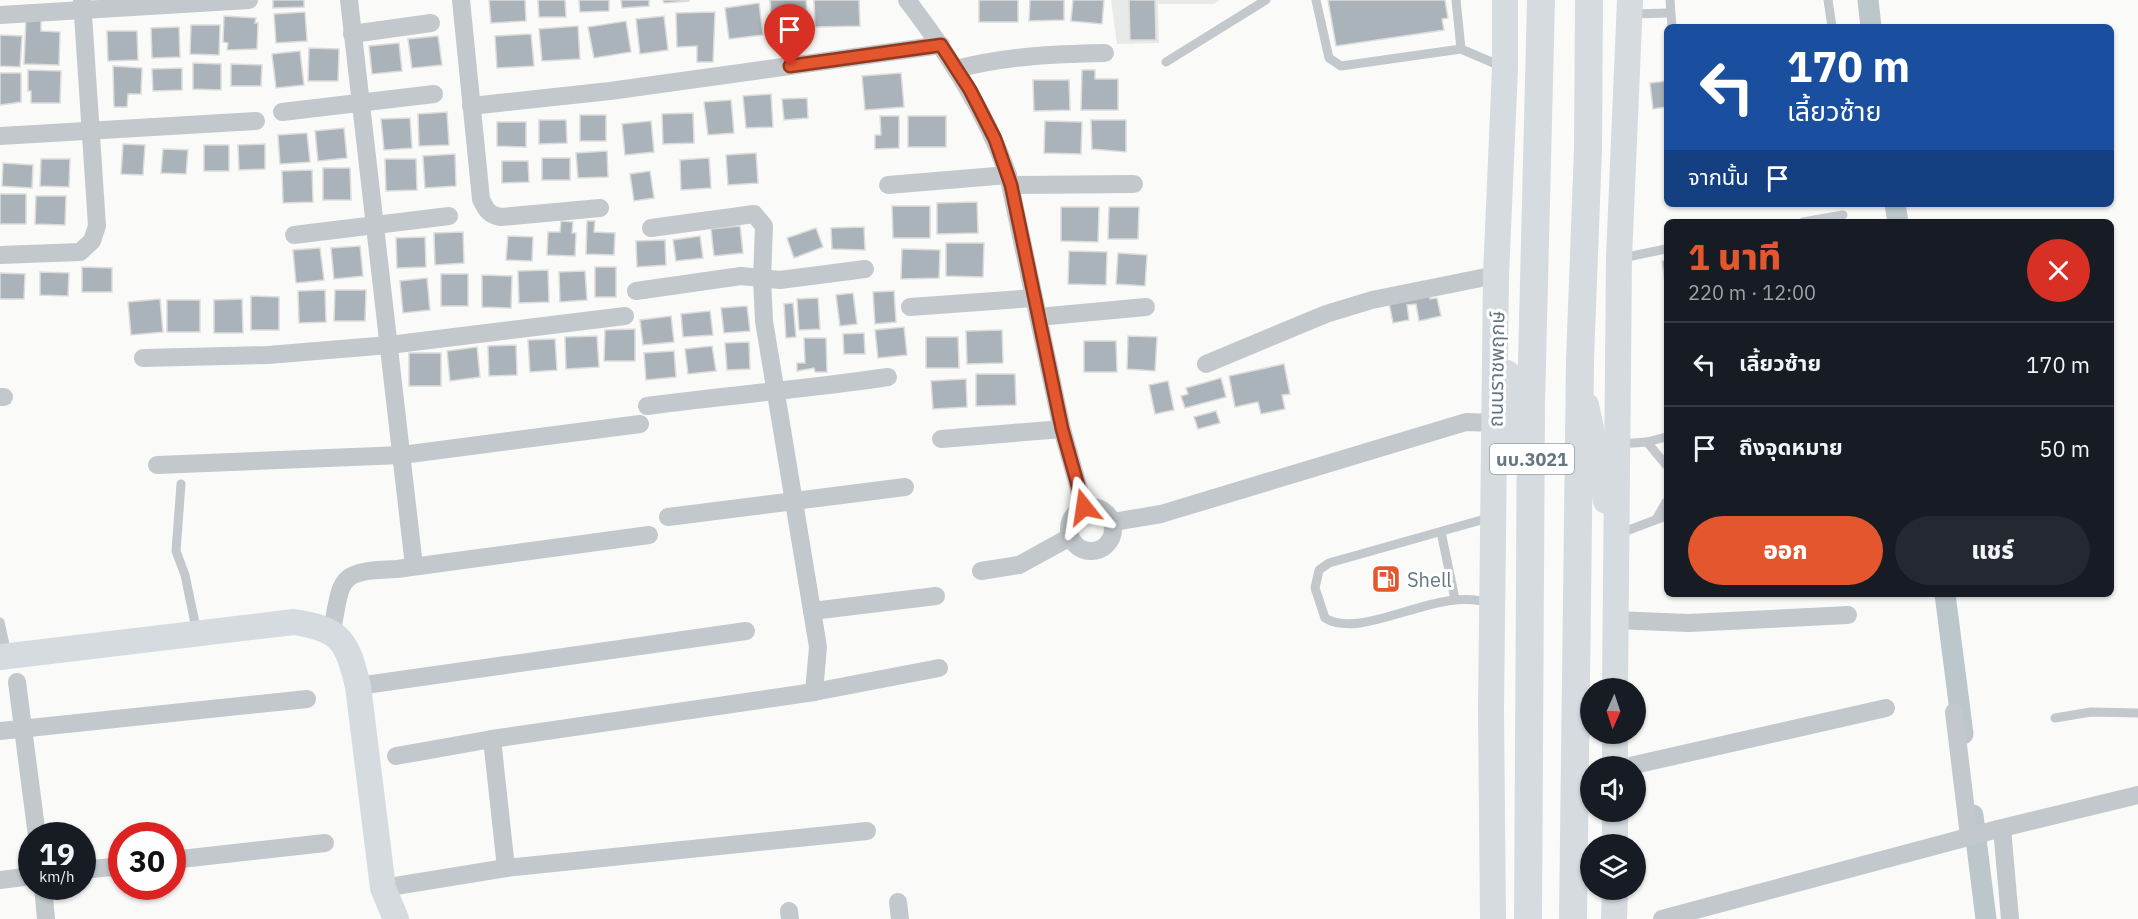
<!DOCTYPE html>
<html lang="th">
<head>
<meta charset="utf-8">
<style>
  body { margin:0; font-family:"IBM Plex Sans","Noto Sans Thai",sans-serif; background:#242831; color:#f1f3f6; height:100vh; display:flex; flex-direction:column; font-size:22px; white-space:nowrap }
  * { box-sizing:border-box; margin:0 }
  p { font-size:20px; color:#9ea1a6 }
  .icon { flex:none; width:33px; height:33px; fill:none; stroke:currentColor; stroke-width:2; stroke-linecap:round; stroke-linejoin:round }
  .map { position:relative; flex:1; overflow:hidden }
  .details { position:absolute; left:1664px; top:219px; width:450px; height:378px; display:flex; flex-direction:column; background:#171b24; border-radius:9px; box-shadow:0 2px 4px #0004 }
  .details>* { flex:none }
  .banner { position:absolute; left:1664px; top:24px; width:450px; height:183px; border-radius:9px; box-shadow:0 2px 4px #0004; background:#1a4fa0; color:#fff; overflow:hidden }
  .needle { width:39px; rotate:183deg }
  .controls { position:absolute; left:1580px; top:678px; display:grid; gap:12px }
  .controls a { display:grid; place-items:center; width:66px; height:66px; border-radius:50%; background:#171b24; box-shadow:0 2px 4px #0004; font-size:30px }
  .speed { position:absolute; left:18px; top:822px; display:flex; gap:12px; font-size:30px; font-weight:700; text-align:center }
  .speed>* { display:grid; place-content:center; width:78px; height:78px; border-radius:50%; background:#171b24; box-shadow:0 2px 4px #0004; line-height:1 }
  .speed small { font-size:15px; font-weight:400 }
  .speed .limit { border:9px solid #d22; background:#fff; color:#111 }
  .pin { position:absolute; display:grid; place-items:center; width:51px; height:51px; color:#fff; margin:-62px -26px; border-radius:50% 50% 50% 0; rotate:-45deg; box-shadow:0 0 6px #0007 }
  .pin .icon { rotate:45deg }
  .me { position:absolute; width:66px; margin:-33px; rotate:345deg; stroke-linejoin:round; filter:drop-shadow(0 0 4px #0008) }
  .turn { display:flex; align-items:center; gap:21px; height:126px; padding:0 24px; font-size:27px }
  .turn .icon { width:78px; height:78px; stroke-width:2.5 }
  .turn b { display:block; font-size:42px; line-height:51px }
  .then { display:flex; align-items:center; height:57px; padding:0 24px; background:#0003; gap:12px; font-size:22px }
  .round { display:grid; place-items:center; flex:none; width:63px; height:63px; border-radius:32px; background:#242831 }
  .head { display:flex; align-items:center; justify-content:space-between; height:102px; padding:0 24px }
  h1 { font-size:36px; font-weight:800; line-height:45px; color:#e4572e }
  .action { display:flex; gap:12px; margin-top:auto; padding:12px 24px }
  .action a { flex:1; height:69px; border-radius:36px; background:#e4572e; color:#fff; font-size:24px; font-weight:800; line-height:69px; text-align:center }
  .action a+a { background:#242831; color:#f1f3f6 }
  ul { padding:0; list-style:none }
  li { display:flex; align-items:center; gap:18px; height:84px; padding:0 24px; border-top:2px solid #363941 }
  li div { flex:1 }
  li b { display:block; font-size:22px }
  li em { font-style:normal }
  .map>svg:first-child { display:block }
</style>
</head>
<body>
<div class="map">
<svg width="2138" height="919" viewBox="0 0 2138 919">
  <rect width="100%" height="100%" fill="#fafaf8"/>
  <polygon fill="#e8e9e9" points="1111,0 1220,0 1214,4 1158,4 1159,43 1117,44"/>
  <g fill="none" stroke-linecap="round" stroke-linejoin="round">
    <g stroke="#bbc7cb" stroke-width="21">
      <polyline points="1868,0 1871,27"/>
      <polyline points="1895,204 1898,222"/>
      <polyline points="1945,594 1963,734"/>
      <polyline points="1973,815 1986,919"/>
    </g>
  </g>
  <g fill="#aab3b9" stroke="#dcdcda" stroke-width="1.5">
    <polygon points="273,0 304,0 304,7 273,8"/>
    <polygon points="489,0 525,0 526,21 491,23"/>
    <polygon points="538,0 565,0 566,17 539,17"/>
    <polygon points="579,0 609,0 609,11 580,12"/>
    <polygon points="621,0 649,0 649,6 622,8"/>
    <polygon points="663,0 689,0 689,1 664,3"/>
    <polygon points="770,0 806,0 808,28 772,31"/>
    <polygon points="814,0 859,0 860,26 815,27"/>
    <rect x="979" y="0" width="39" height="22"/>
    <polygon points="1030,0 1064,0 1064,20 1029,21"/>
    <polygon points="1073,0 1104,0 1102,24 1071,21"/>
    <polygon points="1129,0 1155,0 1156,40 1130,40"/>
    <polygon points="1328,0 1445,0 1448,18 1442,19 1444,30 1336,46"/>
    <polygon points="759,3 763,35 729,39 725,8"/>
    <polygon points="305,12 307,41 276,43 274,14"/>
    <polygon points="715,12 713,62 697,62 697,46 677,47 676,13"/>
    <polygon points="224,16 256,18 255,23 258,23 257,49 227,50 228,43 223,42"/>
    <polygon points="664,16 668,50 640,54 636,19"/>
    <polygon points="26,19 41,19 41,31 60,32 59,65 24,64"/>
    <polygon points="626,21 631,52 594,58 588,27"/>
    <polygon points="191,25 220,25 219,55 190,54"/>
    <polygon points="578,26 580,59 542,61 539,29"/>
    <polygon points="179,27 180,57 152,58 151,28"/>
    <polygon points="107,31 137,31 138,60 108,61"/>
    <polygon points="531,34 534,66 497,68 495,36"/>
    <polygon points="0,35 22,36 20,67 0,66"/>
    <polygon points="438,36 442,65 412,68 408,39"/>
    <polygon points="399,43 402,71 372,74 369,46"/>
    <polygon points="309,48 339,49 338,81 308,81"/>
    <polygon points="300,51 304,85 276,88 272,54"/>
    <polygon points="193,63 221,64 221,90 193,89"/>
    <polygon points="231,64 262,65 261,86 231,86"/>
    <polygon points="113,66 142,68 141,94 128,94 127,107 114,107"/>
    <polygon points="182,68 182,90 153,91 152,69"/>
    <polygon points="28,70 61,71 60,103 31,103 31,91 28,91"/>
    <polygon points="1082,70 1095,70 1095,79 1118,79 1118,110 1081,110"/>
    <polygon points="0,73 21,73 21,102 0,105"/>
    <polygon points="901,73 904,107 865,110 862,76"/>
    <polygon points="1033,80 1069,80 1070,110 1034,111"/>
    <polygon points="1666,81 1666,107 1653,109 1650,83"/>
    <polygon points="771,94 773,127 746,128 743,96"/>
    <polygon points="807,98 808,118 784,120 782,99"/>
    <polygon points="731,100 734,133 708,135 704,102"/>
    <polygon points="447,112 449,145 419,146 418,114"/>
    <polygon points="693,113 694,143 663,144 662,114"/>
    <rect x="580" y="115" width="26" height="26"/>
    <polygon points="880,116 899,116 899,148 875,149 875,135 881,135"/>
    <rect x="908" y="116" width="38" height="31"/>
    <polygon points="410,118 412,148 384,150 381,119"/>
    <polygon points="539,120 566,120 567,143 539,144"/>
    <polygon points="1091,120 1126,120 1126,152 1092,149"/>
    <polygon points="651,121 654,152 625,155 622,124"/>
    <polygon points="1045,121 1082,122 1081,154 1044,153"/>
    <polygon points="497,122 526,122 526,147 497,146"/>
    <polygon points="344,128 347,158 318,161 315,131"/>
    <polygon points="307,133 310,162 280,164 278,135"/>
    <polygon points="123,144 145,145 143,175 121,174"/>
    <polygon points="265,144 265,169 239,170 238,145"/>
    <rect x="204" y="145" width="25" height="26"/>
    <polygon points="163,149 188,150 186,174 161,173"/>
    <polygon points="607,151 608,177 578,178 576,153"/>
    <polygon points="756,153 758,183 728,185 726,155"/>
    <polygon points="455,154 456,186 425,188 423,156"/>
    <rect x="542" y="158" width="28" height="22"/>
    <polygon points="709,158 711,188 681,190 680,160"/>
    <polygon points="41,159 70,159 69,187 40,186"/>
    <polygon points="385,159 416,159 417,190 386,191"/>
    <polygon points="502,161 528,161 529,182 502,183"/>
    <polygon points="3,163 33,165 32,188 2,186"/>
    <polygon points="323,168 350,168 351,200 323,200"/>
    <polygon points="312,170 313,202 283,203 282,171"/>
    <polygon points="650,171 654,198 634,201 630,174"/>
    <rect x="0" y="194" width="26" height="30"/>
    <polygon points="36,196 66,196 65,225 35,224"/>
    <polygon points="977,202 978,233 937,234 937,203"/>
    <polygon points="892,206 930,206 930,238 893,238"/>
    <polygon points="1061,207 1099,207 1098,242 1061,241"/>
    <polygon points="1109,207 1139,207 1138,239 1108,239"/>
    <polygon points="561,221 573,222 572,233 576,233 575,256 547,255 548,232 560,232"/>
    <polygon points="587,221 595,221 594,232 615,233 614,255 586,254"/>
    <polygon points="740,226 743,253 714,256 711,229"/>
    <polygon points="864,227 865,250 832,249 831,228"/>
    <polygon points="816,228 823,247 794,258 787,238"/>
    <polygon points="463,232 464,263 435,265 434,233"/>
    <polygon points="508,236 533,237 532,261 506,260"/>
    <polygon points="700,236 703,258 676,261 673,240"/>
    <polygon points="425,237 426,267 397,268 396,238"/>
    <polygon points="665,240 666,265 637,267 636,241"/>
    <polygon points="946,243 984,243 983,277 946,276"/>
    <polygon points="360,246 363,276 334,279 331,248"/>
    <polygon points="320,248 324,280 296,283 293,250"/>
    <polygon points="902,249 940,250 939,278 901,279"/>
    <polygon points="1069,251 1107,252 1106,285 1068,284"/>
    <polygon points="1118,253 1147,255 1145,286 1116,284"/>
    <polygon points="1666,260 1666,283 1665,283 1662,261"/>
    <polygon points="82,267 112,268 112,292 82,292"/>
    <rect x="595" y="267" width="21" height="30"/>
    <polygon points="548,270 549,302 519,303 518,271"/>
    <polygon points="585,271 587,300 560,302 559,272"/>
    <polygon points="40,272 69,273 68,296 40,295"/>
    <polygon points="0,273 25,274 24,299 0,299"/>
    <rect x="441" y="274" width="27" height="32"/>
    <polygon points="482,275 512,276 511,308 482,307"/>
    <polygon points="427,278 430,310 403,313 400,281"/>
    <polygon points="1428,289 1430,299 1437,298 1441,316 1419,321 1416,304 1407,305 1409,320 1393,323 1388,298"/>
    <polygon points="325,290 326,322 299,323 298,291"/>
    <polygon points="335,290 366,290 365,321 334,321"/>
    <polygon points="894,291 896,322 875,324 873,292"/>
    <polygon points="853,293 857,324 840,326 836,295"/>
    <polygon points="251,296 279,297 279,330 251,330"/>
    <polygon points="818,298 820,329 799,330 797,299"/>
    <polygon points="160,299 163,332 131,335 128,302"/>
    <polygon points="242,299 243,333 214,333 214,300"/>
    <rect x="167" y="300" width="33" height="32"/>
    <polygon points="793,303 796,337 786,338 784,304"/>
    <polygon points="747,306 750,331 724,333 721,308"/>
    <polygon points="710,311 713,335 683,337 681,314"/>
    <polygon points="671,316 674,342 643,345 640,320"/>
    <polygon points="904,327 907,355 878,358 875,330"/>
    <polygon points="635,329 635,361 604,361 605,330"/>
    <polygon points="1002,330 1003,363 967,364 966,331"/>
    <polygon points="864,333 865,354 844,354 843,334"/>
    <polygon points="597,336 599,367 566,369 565,337"/>
    <polygon points="1128,336 1157,337 1155,371 1127,369"/>
    <polygon points="926,337 958,337 959,368 926,368"/>
    <polygon points="804,338 826,338 827,372 815,372 814,368 797,371 797,363 805,363"/>
    <polygon points="555,339 557,370 530,372 528,340"/>
    <polygon points="1084,341 1116,341 1117,372 1084,372"/>
    <polygon points="749,342 750,369 727,370 725,343"/>
    <polygon points="516,345 517,375 489,376 488,346"/>
    <polygon points="712,346 716,371 688,374 685,349"/>
    <polygon points="477,347 480,377 450,381 447,351"/>
    <polygon points="674,351 676,377 646,380 644,353"/>
    <rect x="409" y="353" width="32" height="33"/>
    <polygon points="1284,364 1290,394 1282,395 1285,409 1261,414 1258,402 1235,407 1229,376"/>
    <polygon points="976,374 1015,374 1016,405 976,406"/>
    <polygon points="1221,378 1226,397 1185,408 1181,396 1188,394 1186,388"/>
    <polygon points="966,379 967,407 933,409 931,381"/>
    <polygon points="1168,381 1174,410 1155,414 1149,385"/>
    <polygon points="1216,411 1220,423 1198,429 1194,417"/>
  </g>
  <g fill="none" stroke-linecap="round" stroke-linejoin="round">
    <g stroke="#c3c8cc" stroke-width="9">
      <polyline points="1316,0 1329,58 1341,66 1461,49 1503,67"/>
      <polyline points="1456,0 1461,49"/>
      <polyline points="1670,0 1672,27"/>
      <polyline points="1828,0 1832,27"/>
      <polyline points="1630,14 1670,13"/>
      <polyline points="1166,62 1266,0"/>
      <polyline points="1803,222 1843,215"/>
      <polyline points="1622,258 1666,249"/>
      <polyline points="1647,442 1666,465"/>
      <polyline points="1620,444 1647,442 1666,437"/>
      <polyline points="181,484 176,551 185,575 197,633"/>
      <polyline points="1657,518 1666,502"/>
      <polyline points="1441,532 1455,599"/>
      <polyline points="1618,534 1666,516"/>
      <path d="M 1491,604 C 1441,583 1363,642 1325,618 L 1315,588 L 1319,570 L 1329,563 L 1492,517"/>
      <polyline points="0,622 7,654"/>
      <polyline points="2055,718 2091,712 2138,713"/>
    </g>
    <g stroke="#c3c8cc" stroke-width="18">
      <polyline points="349,0 414,566"/>
      <path d="M 461,0 L 481,199 C 486,210 489,215 501,217 L 600,208"/>
      <path d="M 907,0 C 949,55 985,110 1008,175 L 1062,429 L 1084,507"/>
      <polyline points="0,15 249,0"/>
      <polyline points="352,34 431,23"/>
      <path d="M 956,69 C 1006,56 1054,54 1105,53"/>
      <polyline points="471,106 610,91 941,45"/>
      <polyline points="282,112 434,94"/>
      <polyline points="0,136 256,121"/>
      <polyline points="888,185 1008,175"/>
      <polyline points="1011,185 1134,184"/>
      <polyline points="651,228 754,214 764,226 762,279 764,321 818,647 814,692"/>
      <polyline points="294,235 449,216"/>
      <polyline points="0,255 80,252 92,241 97,226 82,0"/>
      <polyline points="636,291 741,276 780,280 865,269"/>
      <polyline points="910,307 1034,298"/>
      <polyline points="1038,317 1146,307"/>
      <polyline points="143,358 268,355 389,345 625,316"/>
      <polyline points="1206,364 1326,314 1372,300 1496,275"/>
      <polyline points="0,397 4,397"/>
      <path d="M 647,406 C 728,395 808,389 888,377"/>
      <polyline points="941,439 1062,429"/>
      <polyline points="157,465 402,455 640,424"/>
      <circle cx="1091" cy="529" r="22"/>
      <polyline points="668,517 905,487"/>
      <polyline points="1113,522 1161,514 1466,422 1495,423"/>
      <polyline points="981,571 1019,565 1070,537"/>
      <polyline points="812,611 936,596"/>
      <polyline points="1614,620 1689,623 1848,615"/>
      <path d="M 332,631 C 342,577 337,571 397,569 L 649,535"/>
      <polyline points="17,682 37,836"/>
      <polyline points="358,686 746,631"/>
      <polyline points="1954,712 1969,836"/>
      <polyline points="0,731 307,699"/>
      <polyline points="396,756 492,739"/>
      <polyline points="1630,766 1886,708"/>
      <polyline points="2002,828 2010,919"/>
      <polyline points="172,860 325,843"/>
      <polyline points="506,868 492,739 814,692 939,668"/>
      <polyline points="82,870 122,866"/>
      <polyline points="0,880 32,876"/>
      <polyline points="43,886 46,919"/>
      <polyline points="383,888 506,868 867,831"/>
      <polyline points="898,902 900,919"/>
      <polyline points="789,911 790,919"/>
      <polyline points="1662,919 1998,829 2138,795"/>
    </g>
    <g stroke="#d6dbdf" stroke-width="26">
      <polyline points="1507,373 1523,458"/>
      <polyline points="1586,405 1606,501"/>
      <path d="M 0,657 L 294,622 C 342,629 347,642 358,686 L 383,888 L 396,919"/>
      <polyline points="1615,688 1619,258 1630,0"/>
      <polyline points="1615,734 1615,766"/>
      <polyline points="1615,844 1615,812"/>
      <polyline points="1493,919 1491,709 1496,275 1505,68 1505,0"/>
      <polyline points="1614,919 1615,890"/>
    </g>
    <g stroke="#d6dbdf" stroke-width="28">
      <polyline points="1528,919 1531,403 1541,0"/>
      <polyline points="1573,919 1580,360 1588,149 1589,0"/>
    </g>
  </g>
  <g fill="none" stroke-linecap="round" stroke-linejoin="round">
    <g stroke="#94391e" stroke-width="15">
      <polyline id="route" points="790,66 941,45 970,90 995,139 1011,185 1062,429 1084,507"/>
    </g>
    <use href="#route" stroke="#e4572e" stroke-width="10"/>
  </g>
  <defs>
    <g id="fuel-square" transform="scale(1.5)"><rect x="-9" y="-9" width="18" height="18" rx="4" fill="#e4572e" stroke="#fff"/><path d="M-5.5-6h7V0h2V4h1.3V-2.5L3-4.5l.8-.8L6-3V5H2.5V1h-1V6h-7ZM-4.2-4.7v3.2H.2V-4.7Z" fill="#fff"/></g>
  </defs>
  <g fill-rule="evenodd">
    <use href="#fuel-square" x="1386" y="579"/>
  </g>
  <g text-anchor="middle" dominant-baseline="central" stroke-width="6" stroke-linejoin="round" paint-order="stroke">
    <rect fill="#fff" stroke="#939fa8" stroke-width="1.5" x="1490" y="444" width="84" height="30" rx="4.5"/>
    <g font-size="18" font-weight="bold" fill="#657683">
      <text x="1532" y="459">นบ.3021</text>
    </g>
    <g font-size="20" fill="#657683" stroke="#fff">
      <text transform="translate(1496 369) rotate(-89)">ถนนราชพฤกษ์</text>
    </g>
    <g font-size="20" fill="#657683" stroke="#fff" text-anchor="start">
      <text x="1407" y="579">Shell</text>
    </g>
  </g>
</svg>
<div class="controls">
<a><svg class="needle" viewBox="-14 -14 28 28"><path d="M0-13l5 13h-10z" fill="#e53935"/><path d="M0 13l5-13h-10z" fill="#9ea1a6"/></svg></a>
<a><svg class="icon" aria-label="sound" viewBox="0 0 24 24"><path d="M4 9h4l5-4v14l-5-4H4zM17 9q2 3 0 6"/></svg></a>
<a><svg class="icon" aria-label="layers" viewBox="0 0 24 24"><path d="M12 4l9 5-9 5-9-5zM3 14l9 5 9-5"/></svg></a>
</div>
<div class="speed"><div>19<small>km/h</small></div><div class="limit">30</div></div>
<div class="pin" style="left:790px;top:66px;background:#d93025"><svg class="icon" aria-label="arrive" viewBox="0 0 24 24"><path d="M6 21V4h12l-3 4 3 4H6"/></svg></div>
<svg class="me" style="left:1084px;top:507px" viewBox="-20 -20 40 40"><path d="M0-17L14 15 0 8-14 15z" fill="#e4572e" stroke="#fff" stroke-width="4"/></svg>
<div class="banner">
<div class="turn"><svg class="icon" aria-label="left" viewBox="0 0 24 24"><path d="M17 20v-9H6M10 6l-5 5 5 5"/></svg><div><b>170 m</b>เลี้ยวซ้าย</div></div>
<div class="then">จากนั้น<svg class="icon" aria-label="arrive" viewBox="0 0 24 24"><path d="M6 21V4h12l-3 4 3 4H6"/></svg></div>
</div>
<section class="details">
<div class="head"><div><h1>1 นาที</h1><p>220 m · 12:00</p></div><a class="round" style="background:#d93025;color:#fff"><svg class="icon" aria-label="close" viewBox="0 0 24 24"><path d="M6 6l12 12M18 6L6 18"/></svg></a></div>
<ul>
<li><svg class="icon" aria-label="left" viewBox="0 0 24 24"><path d="M17 20v-9H6M10 6l-5 5 5 5"/></svg><div><b>เลี้ยวซ้าย</b></div><em>170 m</em></li>
<li><svg class="icon" aria-label="arrive" viewBox="0 0 24 24"><path d="M6 21V4h12l-3 4 3 4H6"/></svg><div><b>ถึงจุดหมาย</b></div><em>50 m</em></li>
</ul>
<div class="action"><a>ออก</a><a>แชร์</a></div>
</section>
</div>
</body>
</html>
